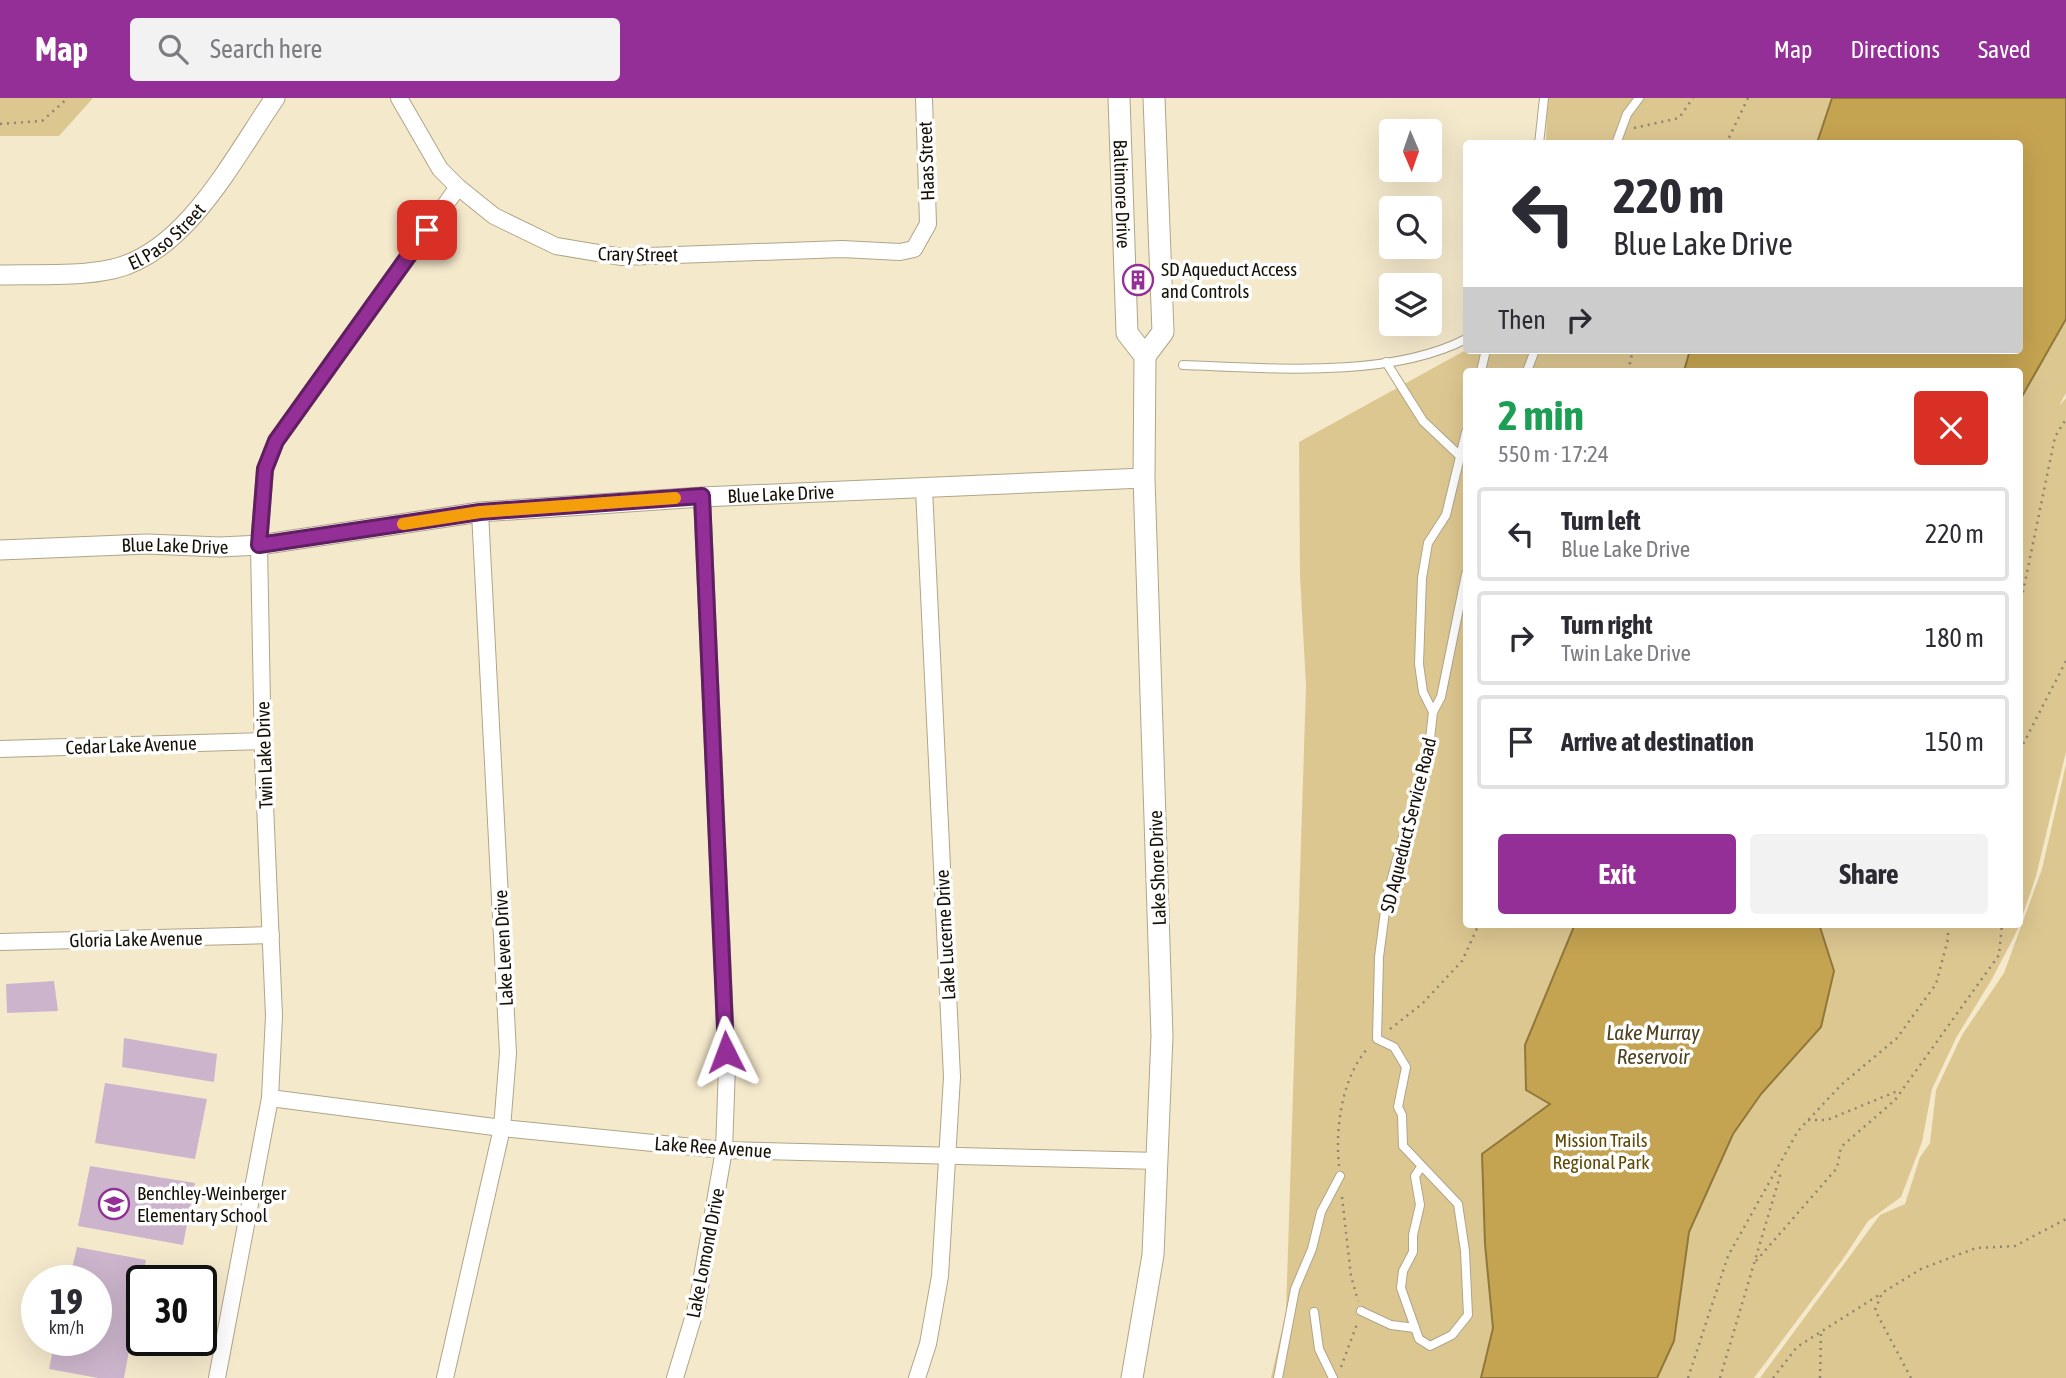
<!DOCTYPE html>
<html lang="en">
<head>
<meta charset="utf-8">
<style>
  body { margin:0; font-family:"Asap Condensed",sans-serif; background:#f2f2f3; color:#2b2b33; height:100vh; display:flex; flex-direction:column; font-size:26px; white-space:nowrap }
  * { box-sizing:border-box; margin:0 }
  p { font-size:23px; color:#7c7c81 }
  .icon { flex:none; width:38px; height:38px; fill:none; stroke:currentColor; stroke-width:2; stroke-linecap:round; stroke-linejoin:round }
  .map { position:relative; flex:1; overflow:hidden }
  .panel { position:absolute; left:1463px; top:270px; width:560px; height:560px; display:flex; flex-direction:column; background:#fff; border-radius:7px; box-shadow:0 7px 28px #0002 }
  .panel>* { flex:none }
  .guide { position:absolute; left:1463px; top:42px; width:560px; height:214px; border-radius:7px; box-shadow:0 7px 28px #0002; background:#fff; color:#2b2b33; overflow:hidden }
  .needle { width:46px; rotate:178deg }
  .fabs { position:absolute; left:1379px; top:21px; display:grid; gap:14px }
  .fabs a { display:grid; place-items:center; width:63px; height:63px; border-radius:7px; background:#fff; box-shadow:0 7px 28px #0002; font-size:35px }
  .speed { position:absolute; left:21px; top:1167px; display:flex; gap:14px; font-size:35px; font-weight:700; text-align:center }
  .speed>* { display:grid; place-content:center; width:91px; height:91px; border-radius:50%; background:#fff; box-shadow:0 7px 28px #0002; line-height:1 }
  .speed small { font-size:18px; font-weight:400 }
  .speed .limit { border:4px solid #111; border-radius:10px; background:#fff; color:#111 }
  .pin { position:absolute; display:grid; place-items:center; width:60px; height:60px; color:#fff; margin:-30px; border-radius:14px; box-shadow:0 4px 10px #0006 }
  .me { position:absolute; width:77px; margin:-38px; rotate:357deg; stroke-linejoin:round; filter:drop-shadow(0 0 5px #0008) }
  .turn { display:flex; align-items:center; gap:24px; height:147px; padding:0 35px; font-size:32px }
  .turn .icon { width:91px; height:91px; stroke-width:2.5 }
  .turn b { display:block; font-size:49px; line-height:60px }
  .then { display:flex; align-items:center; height:66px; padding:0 35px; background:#0003; gap:14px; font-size:26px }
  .round { display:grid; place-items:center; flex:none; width:74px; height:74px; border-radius:7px; background:#f2f2f3 }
  .head { display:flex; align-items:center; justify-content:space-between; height:119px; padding:0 35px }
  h1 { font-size:42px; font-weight:700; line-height:52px; color:#1e9e55 }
  .button { display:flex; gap:14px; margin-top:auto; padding:14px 35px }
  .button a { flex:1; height:80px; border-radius:7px; background:#932f96; color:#fff; font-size:28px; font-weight:700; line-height:80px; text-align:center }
  .button a+a { background:#f2f2f3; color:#2b2b33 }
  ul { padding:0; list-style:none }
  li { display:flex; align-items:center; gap:21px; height:94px; margin:0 14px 10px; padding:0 21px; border:4px solid #e1e1e2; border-radius:7px }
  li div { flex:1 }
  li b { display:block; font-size:26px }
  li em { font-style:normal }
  header { display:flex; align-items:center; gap:42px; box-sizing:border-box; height:98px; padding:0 35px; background:#932f96; color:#fff }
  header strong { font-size:33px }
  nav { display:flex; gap:38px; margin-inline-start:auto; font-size:24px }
  .search { width:490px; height:63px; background:#f2f2f3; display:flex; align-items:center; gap:18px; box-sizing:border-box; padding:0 24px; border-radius:7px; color:#7c7c81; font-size:26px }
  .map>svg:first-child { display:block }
</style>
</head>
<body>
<header>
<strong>Map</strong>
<div class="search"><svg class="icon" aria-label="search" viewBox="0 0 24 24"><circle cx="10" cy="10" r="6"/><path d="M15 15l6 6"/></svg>Search here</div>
<nav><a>Map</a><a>Directions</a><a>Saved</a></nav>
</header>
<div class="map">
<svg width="2066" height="1280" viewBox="0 0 2066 1280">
  <rect width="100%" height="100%" fill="#f5e9cc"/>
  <g fill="#ddc791" fill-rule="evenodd">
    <polygon points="0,0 93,0 59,38 0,38"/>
    <path d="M 1547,0 L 2066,0 L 2066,295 L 2059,308 L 2066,300 L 2066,654 L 2036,778 L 2018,831 L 1992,881 L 1956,940 L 1932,991 L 1922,1044 L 1901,1099 L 1868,1123 L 1843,1161 L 1754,1280 L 1271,1280 L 1286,1214 L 1306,588 L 1300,478 L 1299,344 L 1466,252 L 2020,252 L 2020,46 L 1546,45 ZM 1466,273 L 2020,273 L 2020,826 L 1466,826 Z"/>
    <polygon points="2066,666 2066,1280 1760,1280 1880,1117 1905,1106 1920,1059 1930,1045 1936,992 1962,937 2004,875 2042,771"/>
  </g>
  <g fill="#c5a451" stroke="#90783b" stroke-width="2">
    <polygon points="1832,0 2066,0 2066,221 2020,302 2020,273 1684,273 1690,252 2020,252 2020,46 1817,45"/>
    <polygon points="1575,826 1819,826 1834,873 1821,929 1761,996 1733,1036 1689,1134 1674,1243 1657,1280 1481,1280 1493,1230 1485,1146 1482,1056 1550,1006 1526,992 1525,947"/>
  </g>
  <g fill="#ccb5cc">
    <polygon points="1146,175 1147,188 1130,189 1129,176"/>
    <polygon points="54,883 58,913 7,915 6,886"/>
    <polygon points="124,940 217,956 214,984 122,969"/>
    <polygon points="105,985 207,1001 195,1061 95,1045"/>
    <polygon points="90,1068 195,1085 183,1147 78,1128"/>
    <polygon points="77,1149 146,1162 124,1280 98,1280 49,1271 55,1242 96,1242 96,1183 69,1183"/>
  </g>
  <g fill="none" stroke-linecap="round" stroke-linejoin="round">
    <g stroke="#b0a589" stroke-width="10">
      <g id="service">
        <polyline points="1539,46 1544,0"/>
        <polyline points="1616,46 1627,16 1639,0"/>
        <polyline points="1386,264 1423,323 1461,359"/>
        <path d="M 1183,267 C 1268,270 1389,281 1466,241"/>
        <polyline points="1481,273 1486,252"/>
        <polyline points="1527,273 1535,252"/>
        <polyline points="1433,614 1423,594 1419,566 1422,480 1428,445 1446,417 1466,334"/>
        <polyline points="1421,1069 1415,1078 1420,1107 1413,1137 1413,1154 1403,1173 1401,1190 1419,1241 1430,1248 1452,1237 1468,1217 1465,1153 1458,1106 1403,1048 1402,1017 1398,1009 1406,969 1394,949 1377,941 1379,859 1387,798 1430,641 1433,614 1441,599 1466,476"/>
        <polyline points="1361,1213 1391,1227 1415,1230"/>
        <polyline points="1314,1214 1319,1251 1333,1280"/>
        <polyline points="1278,1280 1295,1191 1312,1151 1321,1114 1340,1078"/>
      </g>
    </g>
    <g stroke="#b0a589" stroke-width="18">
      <g id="minor">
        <polyline points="399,0 440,71 458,89 494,118 556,148 622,159 842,151 900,154 914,151 928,126 924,0"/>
        <polyline points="0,651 263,643"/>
        <polyline points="0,844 271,837"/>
        <polyline points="270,1000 502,1030 724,1052 1159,1063"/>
        <polyline points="217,1280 270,1000 274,918 263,659 259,447 265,371 276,343 458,89"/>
        <polyline points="445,1280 502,1030 508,955 480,414"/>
        <polyline points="675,1280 697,1207 724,1052 727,969 702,399"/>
        <polyline points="917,1280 928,1246 940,1178 952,979 924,391"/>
      </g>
    </g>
    <g stroke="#b0a589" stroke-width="21">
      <g id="tertiary">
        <path id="s1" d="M 0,177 C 37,176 77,179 113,171 C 187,154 234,59 275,0"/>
        <path id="s2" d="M 0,452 L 147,446 L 220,449 L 259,447 L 480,414 L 702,399 L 1144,380"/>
      </g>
    </g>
    <g stroke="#b0a589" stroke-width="23">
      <g id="secondary">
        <path id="s3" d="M 1119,0 L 1127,235 L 1145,258"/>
        <polyline points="1145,258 1163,234 1154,0"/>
        <polyline points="1132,1280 1153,1157 1162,938 1144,380 1145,258"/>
      </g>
    </g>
    <g stroke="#8e8671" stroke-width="2.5" stroke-dasharray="2 5" stroke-linecap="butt">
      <polyline points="0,26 42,23 68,0"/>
      <polyline points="1634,30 1679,20 1693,0"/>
      <polyline points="1726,46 1748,0"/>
      <polyline points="1628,273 1633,252"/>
      <polyline points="2020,508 2055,339 2066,321"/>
      <polyline points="2020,652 2066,563"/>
      <polyline points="1390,931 1422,906 1462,863 1479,826"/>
      <polyline points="1808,1022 1827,1022 1900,992"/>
      <path d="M 1339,1068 C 1335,1029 1342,978 1369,949"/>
      <polyline points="1342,1099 1351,1178 1358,1203"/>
      <polyline points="1756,1163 1837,1070 1841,1049 1895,1002 1999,857 2002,826"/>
      <polyline points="1341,1269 1357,1226"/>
      <polyline points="1688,1280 1728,1158 1798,1033 1841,987 1897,940 1936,886 1948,841 1948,826"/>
      <polyline points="1720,1280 1780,1078 1776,1073"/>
      <polyline points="1773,1280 1797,1249 1882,1195"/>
      <polyline points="1820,1280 1821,1233"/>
      <polyline points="1911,1280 1875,1212 1882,1195 1921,1171 1976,1150 2015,1148 2066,1121"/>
    </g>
    <use href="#service" stroke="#fff" stroke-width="8"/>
    <use href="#minor" stroke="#fff" stroke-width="16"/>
    <use href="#tertiary" stroke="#fff" stroke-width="19"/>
    <use href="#secondary" stroke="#fff" stroke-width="21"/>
  </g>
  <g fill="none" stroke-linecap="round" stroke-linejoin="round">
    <g stroke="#601f62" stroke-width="18">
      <polyline id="route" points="427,132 276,343 265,371 259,447 480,414 702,398 726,954"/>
    </g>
    <use href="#route" stroke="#932f96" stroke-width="12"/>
    <polyline stroke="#f59e0b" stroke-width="12" points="403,426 480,414 675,400"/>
  </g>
  <defs>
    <g id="building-ring" transform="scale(1.575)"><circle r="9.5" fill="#fff" stroke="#932f96" stroke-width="1.5"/><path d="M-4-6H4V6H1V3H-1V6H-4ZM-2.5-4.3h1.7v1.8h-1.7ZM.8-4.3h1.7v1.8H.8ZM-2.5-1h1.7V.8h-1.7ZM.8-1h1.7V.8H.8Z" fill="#932f96"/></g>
    <g id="school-ring" transform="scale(1.575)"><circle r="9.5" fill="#fff" stroke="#932f96" stroke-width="1.5"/><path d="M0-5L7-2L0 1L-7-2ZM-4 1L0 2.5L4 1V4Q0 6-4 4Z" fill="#932f96"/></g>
  </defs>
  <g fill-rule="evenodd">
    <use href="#building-ring" x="1138" y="182"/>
    <use href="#school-ring" x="114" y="1106"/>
  </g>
  <g text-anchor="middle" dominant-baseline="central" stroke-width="7" stroke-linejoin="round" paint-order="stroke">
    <g font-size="19" fill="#161107" stroke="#fff">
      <text transform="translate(926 63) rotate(-92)">Haas Street</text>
      <text stroke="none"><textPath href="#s3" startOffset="96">Baltimore Drive</textPath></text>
      <text stroke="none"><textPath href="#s1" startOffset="177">El Paso Street</textPath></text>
      <text transform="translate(638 156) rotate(1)">Crary Street</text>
      <text stroke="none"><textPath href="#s2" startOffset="784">Blue Lake Drive</textPath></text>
      <text stroke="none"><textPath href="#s2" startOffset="175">Blue Lake Drive</textPath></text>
      <text transform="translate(131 647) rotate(-2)">Cedar Lake Avenue</text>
      <text transform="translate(264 657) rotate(-92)">Twin Lake Drive</text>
      <text transform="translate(1408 727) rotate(-76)">SD Aqueduct Service Road</text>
      <text transform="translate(1157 770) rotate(-92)">Lake Shore Drive</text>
      <text transform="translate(945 837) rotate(-93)">Lake Lucerne Drive</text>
      <text transform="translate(136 841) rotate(-1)">Gloria Lake Avenue</text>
      <text transform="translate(503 850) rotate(-93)">Lake Leven Drive</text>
      <text transform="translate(713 1049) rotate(4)">Lake Ree Avenue</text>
      <text transform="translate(705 1155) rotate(-79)">Lake Lomond Drive</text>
    </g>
    <g font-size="19" fill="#161107" stroke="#fff" text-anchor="start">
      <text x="1161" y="171">SD Aqueduct Access<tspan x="1161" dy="22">and Controls</tspan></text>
      <text x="137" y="1095">Benchley-Weinberger<tspan x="137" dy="22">Elementary School</tspan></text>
    </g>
    <g font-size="19" fill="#5f4903" stroke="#fff">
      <text x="1601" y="1042">Mission Trails<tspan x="1601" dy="22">Regional Park</tspan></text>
    </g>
    <g font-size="21" font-style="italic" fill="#4e401d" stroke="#fff">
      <text x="1653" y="934">Lake Murray<tspan x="1653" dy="24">Reservoir</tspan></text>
    </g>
  </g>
</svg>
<div class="fabs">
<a><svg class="needle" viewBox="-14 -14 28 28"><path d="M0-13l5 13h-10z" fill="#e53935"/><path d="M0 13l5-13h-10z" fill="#7c7c81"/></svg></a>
<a><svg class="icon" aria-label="search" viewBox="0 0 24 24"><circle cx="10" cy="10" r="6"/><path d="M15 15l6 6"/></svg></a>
<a><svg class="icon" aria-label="layers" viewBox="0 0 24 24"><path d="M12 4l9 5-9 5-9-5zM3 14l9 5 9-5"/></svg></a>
</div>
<div class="speed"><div>19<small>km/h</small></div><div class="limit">30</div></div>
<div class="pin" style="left:427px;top:132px;background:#d93025"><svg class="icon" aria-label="arrive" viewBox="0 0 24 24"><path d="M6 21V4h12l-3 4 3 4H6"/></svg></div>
<svg class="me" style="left:726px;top:954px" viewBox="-20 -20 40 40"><path d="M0-17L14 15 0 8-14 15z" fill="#932f96" stroke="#fff" stroke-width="4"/></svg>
<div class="guide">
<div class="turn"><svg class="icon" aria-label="left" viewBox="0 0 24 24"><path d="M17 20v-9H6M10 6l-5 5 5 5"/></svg><div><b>220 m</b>Blue Lake Drive</div></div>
<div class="then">Then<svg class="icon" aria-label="right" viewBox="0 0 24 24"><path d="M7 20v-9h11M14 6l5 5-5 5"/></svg></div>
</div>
<section class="panel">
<div class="head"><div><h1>2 min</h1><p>550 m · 17:24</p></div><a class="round" style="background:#d93025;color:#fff"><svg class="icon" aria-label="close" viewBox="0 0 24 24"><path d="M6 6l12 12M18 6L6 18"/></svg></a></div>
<ul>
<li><svg class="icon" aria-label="left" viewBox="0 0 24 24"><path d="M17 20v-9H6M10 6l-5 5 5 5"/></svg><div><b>Turn left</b><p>Blue Lake Drive</p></div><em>220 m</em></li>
<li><svg class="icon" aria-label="right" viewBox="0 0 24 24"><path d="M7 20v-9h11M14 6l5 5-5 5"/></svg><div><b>Turn right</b><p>Twin Lake Drive</p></div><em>180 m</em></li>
<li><svg class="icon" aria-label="arrive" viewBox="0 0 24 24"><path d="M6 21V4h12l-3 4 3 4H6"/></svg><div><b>Arrive at destination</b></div><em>150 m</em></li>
</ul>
<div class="button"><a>Exit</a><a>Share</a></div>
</section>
</div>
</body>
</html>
